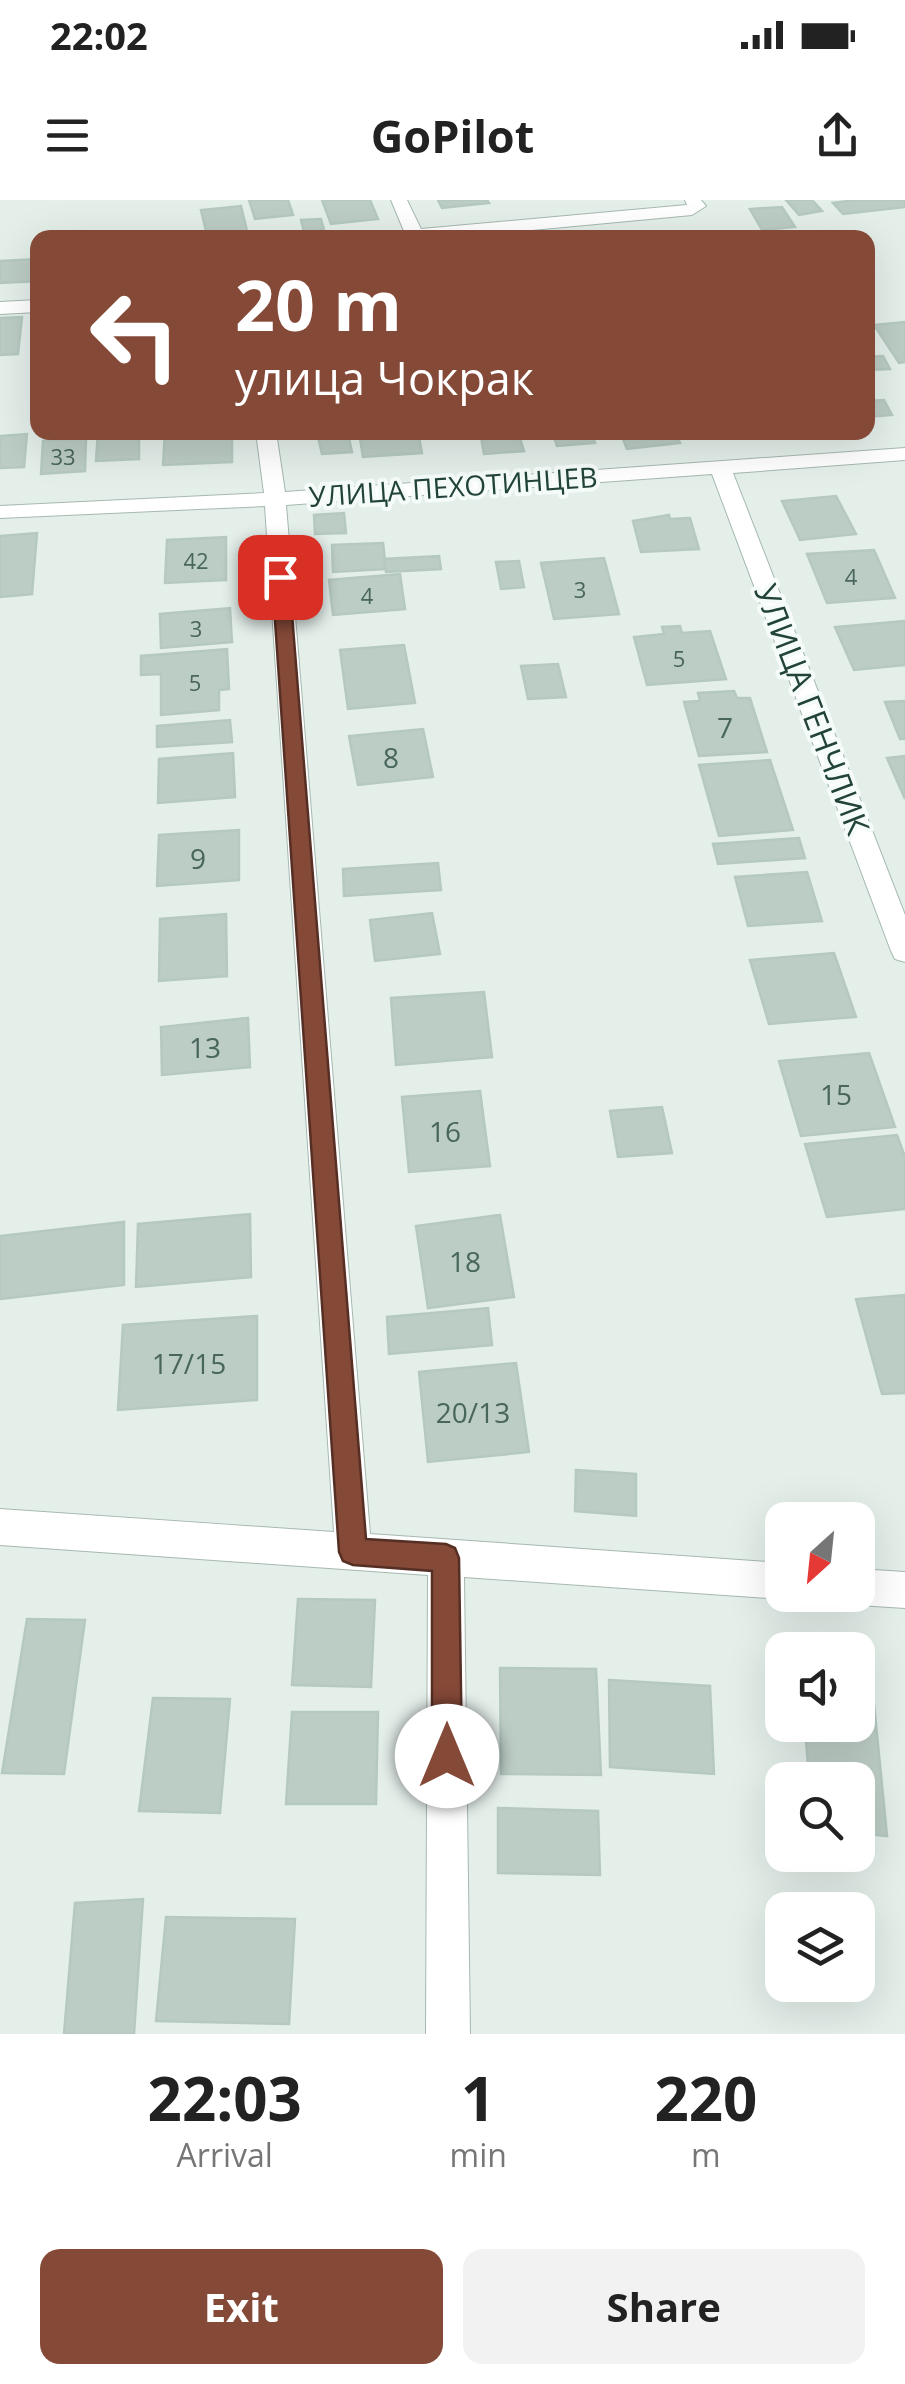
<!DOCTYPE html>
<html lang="en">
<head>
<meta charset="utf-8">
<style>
  body { margin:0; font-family:"Open Sans",sans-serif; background:#f2f2f2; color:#222; height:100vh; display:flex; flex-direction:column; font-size:38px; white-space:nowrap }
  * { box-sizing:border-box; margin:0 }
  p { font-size:32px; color:#767676 }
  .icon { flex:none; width:55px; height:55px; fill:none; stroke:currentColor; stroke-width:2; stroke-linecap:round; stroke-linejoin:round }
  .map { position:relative; height:1834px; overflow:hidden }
  .drawer { display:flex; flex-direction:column; background:#fff; flex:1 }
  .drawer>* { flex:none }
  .top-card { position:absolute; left:30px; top:30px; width:845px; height:210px; border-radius:20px; box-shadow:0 10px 40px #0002; background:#854938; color:#fff; overflow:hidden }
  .needle { width:65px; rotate:207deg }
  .controls { position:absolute; left:765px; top:1302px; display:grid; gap:20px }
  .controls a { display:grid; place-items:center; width:110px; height:110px; border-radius:20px; background:#fff; box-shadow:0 10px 40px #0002; font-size:50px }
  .pin { position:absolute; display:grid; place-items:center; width:85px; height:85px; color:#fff; margin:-42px; border-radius:20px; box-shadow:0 5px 15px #0006 }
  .me { position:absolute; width:110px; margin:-55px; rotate:0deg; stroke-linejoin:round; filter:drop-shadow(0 0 8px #0008) }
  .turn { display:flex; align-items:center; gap:35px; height:210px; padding:0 40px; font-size:45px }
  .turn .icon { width:130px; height:130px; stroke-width:2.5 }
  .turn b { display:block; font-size:70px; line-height:85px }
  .eta { display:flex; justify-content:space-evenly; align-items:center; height:170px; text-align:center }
  .eta b { font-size:60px; font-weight:700; line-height:70px }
  .primary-button { display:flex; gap:20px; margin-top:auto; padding:20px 40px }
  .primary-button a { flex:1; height:115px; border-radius:20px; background:#854938; color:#fff; font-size:40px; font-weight:700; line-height:115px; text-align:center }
  .primary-button a+a { background:#f2f2f2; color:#222 }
  .status { display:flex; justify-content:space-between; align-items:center; height:70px; padding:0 50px; background:#fff; direction:ltr }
  .status svg { height:28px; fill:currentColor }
  header { display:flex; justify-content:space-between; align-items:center; height:130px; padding:0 40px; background:#fff; font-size:45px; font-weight:700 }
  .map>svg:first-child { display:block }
</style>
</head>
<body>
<div class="status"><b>22:02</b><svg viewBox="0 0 49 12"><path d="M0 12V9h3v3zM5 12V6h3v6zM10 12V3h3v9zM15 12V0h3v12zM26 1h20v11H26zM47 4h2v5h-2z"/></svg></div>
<header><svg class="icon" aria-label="menu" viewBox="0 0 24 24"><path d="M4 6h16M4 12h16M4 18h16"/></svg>GoPilot<svg class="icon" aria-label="share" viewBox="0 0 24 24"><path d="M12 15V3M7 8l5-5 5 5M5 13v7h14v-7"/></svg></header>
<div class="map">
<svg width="905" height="1834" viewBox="0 0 905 1834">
  <rect width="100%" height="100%" fill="#e4efea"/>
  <g fill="#bccdc5" stroke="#b5c9c1" stroke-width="2.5">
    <polygon points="249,0 288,0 293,15 255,19"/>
    <polygon points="322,0 370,0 378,19 331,24"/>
    <polygon points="438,0 487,0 489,3 442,8"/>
    <polygon points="786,0 812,0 822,11 799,15"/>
    <polygon points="856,0 905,0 905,7 843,14 833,3"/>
    <polygon points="241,6 247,31 207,35 201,10"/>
    <polygon points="782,7 795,27 762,30 750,9"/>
    <polygon points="321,19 324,30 304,32 301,20"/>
    <polygon points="38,59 38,81 0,83 0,61"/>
    <polygon points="22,117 18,154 0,155 0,118"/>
    <polygon points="905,122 905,162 899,163 874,125"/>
    <polygon points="883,156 890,169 868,170 868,157"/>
    <polygon points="884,200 892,215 868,217 868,201"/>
    <polygon points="98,232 139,232 139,259 96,261"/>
    <polygon points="165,232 232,232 232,262 163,265"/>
    <polygon points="317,232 357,232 357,233 348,234 352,252 322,254"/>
    <polygon points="359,232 418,232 422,253 363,257"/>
    <polygon points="552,232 591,232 595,243 557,246"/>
    <polygon points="620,232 675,232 680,243 627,249"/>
    <polygon points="27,234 24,267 0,268 0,236"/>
    <polygon points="519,235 524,251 484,254 481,237"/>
    <polygon points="86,238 85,271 41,274 43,241"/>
    <polygon points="836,296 856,334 800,340 782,301"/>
    <polygon points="344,313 346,333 315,334 314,315"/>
    <polygon points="669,315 670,319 690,318 699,349 641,352 633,321"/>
    <polygon points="37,333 32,394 0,397 0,336"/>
    <polygon points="226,337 226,380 165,383 167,340"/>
    <polygon points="383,343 386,369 333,372 332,345"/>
    <polygon points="874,350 895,398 827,403 807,354"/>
    <polygon points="439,356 441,369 386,372 384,359"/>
    <polygon points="604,358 619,414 554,419 541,363"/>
    <polygon points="519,361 524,387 501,389 496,362"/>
    <polygon points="400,374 405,409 333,415 329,380"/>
    <polygon points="230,408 232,442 161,448 160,414"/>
    <polygon points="905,421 905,465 854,470 835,427"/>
    <polygon points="680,426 682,433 710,431 726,479 647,485 634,437 664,434 662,427"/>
    <polygon points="404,445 415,503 348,509 340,450"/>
    <polygon points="227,449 229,489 219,490 219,510 161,515 161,474 141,475 141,456"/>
    <polygon points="558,464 566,497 528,499 521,466"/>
    <polygon points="734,491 737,498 750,498 767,552 699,556 684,502 700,501 698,493"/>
    <polygon points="905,501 905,539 900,539 885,502"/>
    <polygon points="230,520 232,542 157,547 157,526"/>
    <polygon points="423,529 433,577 358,585 349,536"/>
    <polygon points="233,553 235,597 158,603 159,559"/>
    <polygon points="905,556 905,599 887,558"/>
    <polygon points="770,560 793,630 719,636 699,565"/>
    <polygon points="239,630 239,680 157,686 159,635"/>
    <polygon points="799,638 805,658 718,664 713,644"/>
    <polygon points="438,663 441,690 344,696 343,669"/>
    <polygon points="807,672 822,721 748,726 735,677"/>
    <polygon points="432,713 440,754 375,761 370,720"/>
    <polygon points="226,714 227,776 159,781 160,719"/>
    <polygon points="834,753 856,817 769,824 750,760"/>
    <polygon points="484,792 492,857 396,865 391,798"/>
    <polygon points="248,818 250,867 162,875 161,827"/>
    <polygon points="869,853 895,927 801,936 779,861"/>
    <polygon points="480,891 490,966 409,972 402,897"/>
    <polygon points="662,907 672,953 618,957 610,911"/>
    <polygon points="897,935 905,957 905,1009 827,1017 805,944"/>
    <polygon points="250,1014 251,1077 136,1087 138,1024"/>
    <polygon points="500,1015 514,1097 428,1108 416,1026"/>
    <polygon points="124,1022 124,1085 0,1099 0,1036"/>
    <polygon points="905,1095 905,1193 882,1194 856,1099"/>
    <polygon points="488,1108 492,1145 389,1154 387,1117"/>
    <polygon points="257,1116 257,1200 118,1210 123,1125"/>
    <polygon points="516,1163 529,1252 428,1262 419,1172"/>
    <polygon points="576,1270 636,1274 636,1316 575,1311"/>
    <polygon points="298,1399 375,1400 371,1487 292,1485"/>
    <polygon points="27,1419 85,1420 64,1574 2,1573"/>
    <polygon points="500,1468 596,1469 601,1575 501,1574"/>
    <polygon points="609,1480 710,1486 714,1574 610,1567"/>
    <polygon points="153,1498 230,1499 220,1613 139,1611"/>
    <polygon points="858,1503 874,1504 887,1636 858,1633 858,1580 809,1580 805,1525 858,1525"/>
    <polygon points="292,1512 378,1512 376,1604 286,1604"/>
    <polygon points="498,1608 598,1611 600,1675 498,1673"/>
    <polygon points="143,1699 134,1834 64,1834 75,1703"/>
    <polygon points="166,1717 295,1719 289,1824 156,1821"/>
  </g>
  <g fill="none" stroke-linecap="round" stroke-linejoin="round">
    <g stroke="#a6b8b1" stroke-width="2">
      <g id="minor">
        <polygon points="391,0 407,0 421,29 687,5 685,0 701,0 706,6 692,15 445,38 373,38 404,31"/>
        <polygon points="38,100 38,112 0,114 0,102"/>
        <polygon points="256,232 276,232 285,292 905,248 905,260 733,273 905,715 905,762 895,759 891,751 712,274 286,305 370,1334 782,1363 782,1395 792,1395 782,1399 464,1377 470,1834 426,1834 428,1375 0,1345 0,1309 334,1332 265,306 0,318 0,306 264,293"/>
        <polygon points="858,1369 905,1372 905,1408 858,1405 845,1400 843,1395 858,1395"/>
      </g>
    </g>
    <use href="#minor" fill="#fff" fill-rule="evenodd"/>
  </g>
  <polygon fill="#854938" stroke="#562f24" stroke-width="2.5" points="280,371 289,377 366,1339 446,1344 455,1348 459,1358 462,1556 457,1567 447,1571 436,1567 432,1556 432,1371 353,1365 343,1361 339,1352 272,377"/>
  <g text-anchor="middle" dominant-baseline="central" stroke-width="8" stroke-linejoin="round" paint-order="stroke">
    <g font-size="22" fill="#48665c">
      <text x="63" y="256">33</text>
      <text x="196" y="360">42</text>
      <text x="851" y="376">4</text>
      <text x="580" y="389">3</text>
      <text x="367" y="395">4</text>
      <text x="196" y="428">3</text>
      <text x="679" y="458">5</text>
      <text x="195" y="482">5</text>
    </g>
    <g font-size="28" fill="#214339" stroke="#f5fbf8">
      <text transform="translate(453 286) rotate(-4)">УЛИЦА ПЕХОТИНЦЕВ</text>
    </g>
    <g font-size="28" fill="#48665c">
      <text x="725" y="527">7</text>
      <text x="391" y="557">8</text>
      <text x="198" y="658">9</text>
      <text x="205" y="847">13</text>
      <text x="836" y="894">15</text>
      <text x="445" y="931">16</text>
      <text x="465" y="1061">18</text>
      <text x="189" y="1163">17/15</text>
      <text x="473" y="1212">20/13</text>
    </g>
    <g font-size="32" fill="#214339" stroke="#f5fbf8">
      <text transform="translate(813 509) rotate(69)">УЛИЦА ГЕНЧЛИК</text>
    </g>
  </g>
</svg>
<div class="controls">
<a><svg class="needle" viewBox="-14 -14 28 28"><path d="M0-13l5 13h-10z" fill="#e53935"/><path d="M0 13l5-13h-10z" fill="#767676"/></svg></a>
<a><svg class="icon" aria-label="sound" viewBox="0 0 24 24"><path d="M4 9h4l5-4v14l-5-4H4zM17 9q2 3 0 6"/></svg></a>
<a><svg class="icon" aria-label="search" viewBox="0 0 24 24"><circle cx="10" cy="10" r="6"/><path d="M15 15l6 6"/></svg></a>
<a><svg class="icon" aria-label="layers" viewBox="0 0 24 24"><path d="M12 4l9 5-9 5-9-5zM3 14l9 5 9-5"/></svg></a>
</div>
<div class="pin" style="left:280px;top:377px;background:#d93025"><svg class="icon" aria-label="arrive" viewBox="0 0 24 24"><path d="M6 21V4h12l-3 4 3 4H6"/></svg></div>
<svg class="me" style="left:447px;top:1556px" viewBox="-20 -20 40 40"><circle r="19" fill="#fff"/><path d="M0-13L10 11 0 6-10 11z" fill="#854938"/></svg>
<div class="top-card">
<div class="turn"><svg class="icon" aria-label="left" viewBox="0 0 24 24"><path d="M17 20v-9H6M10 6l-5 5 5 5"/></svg><div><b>20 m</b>улица Чокрак</div></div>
</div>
</div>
<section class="drawer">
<div class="eta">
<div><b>22:03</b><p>Arrival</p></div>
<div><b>1</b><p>min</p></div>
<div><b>220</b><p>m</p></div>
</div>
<div class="primary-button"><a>Exit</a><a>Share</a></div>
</section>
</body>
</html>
